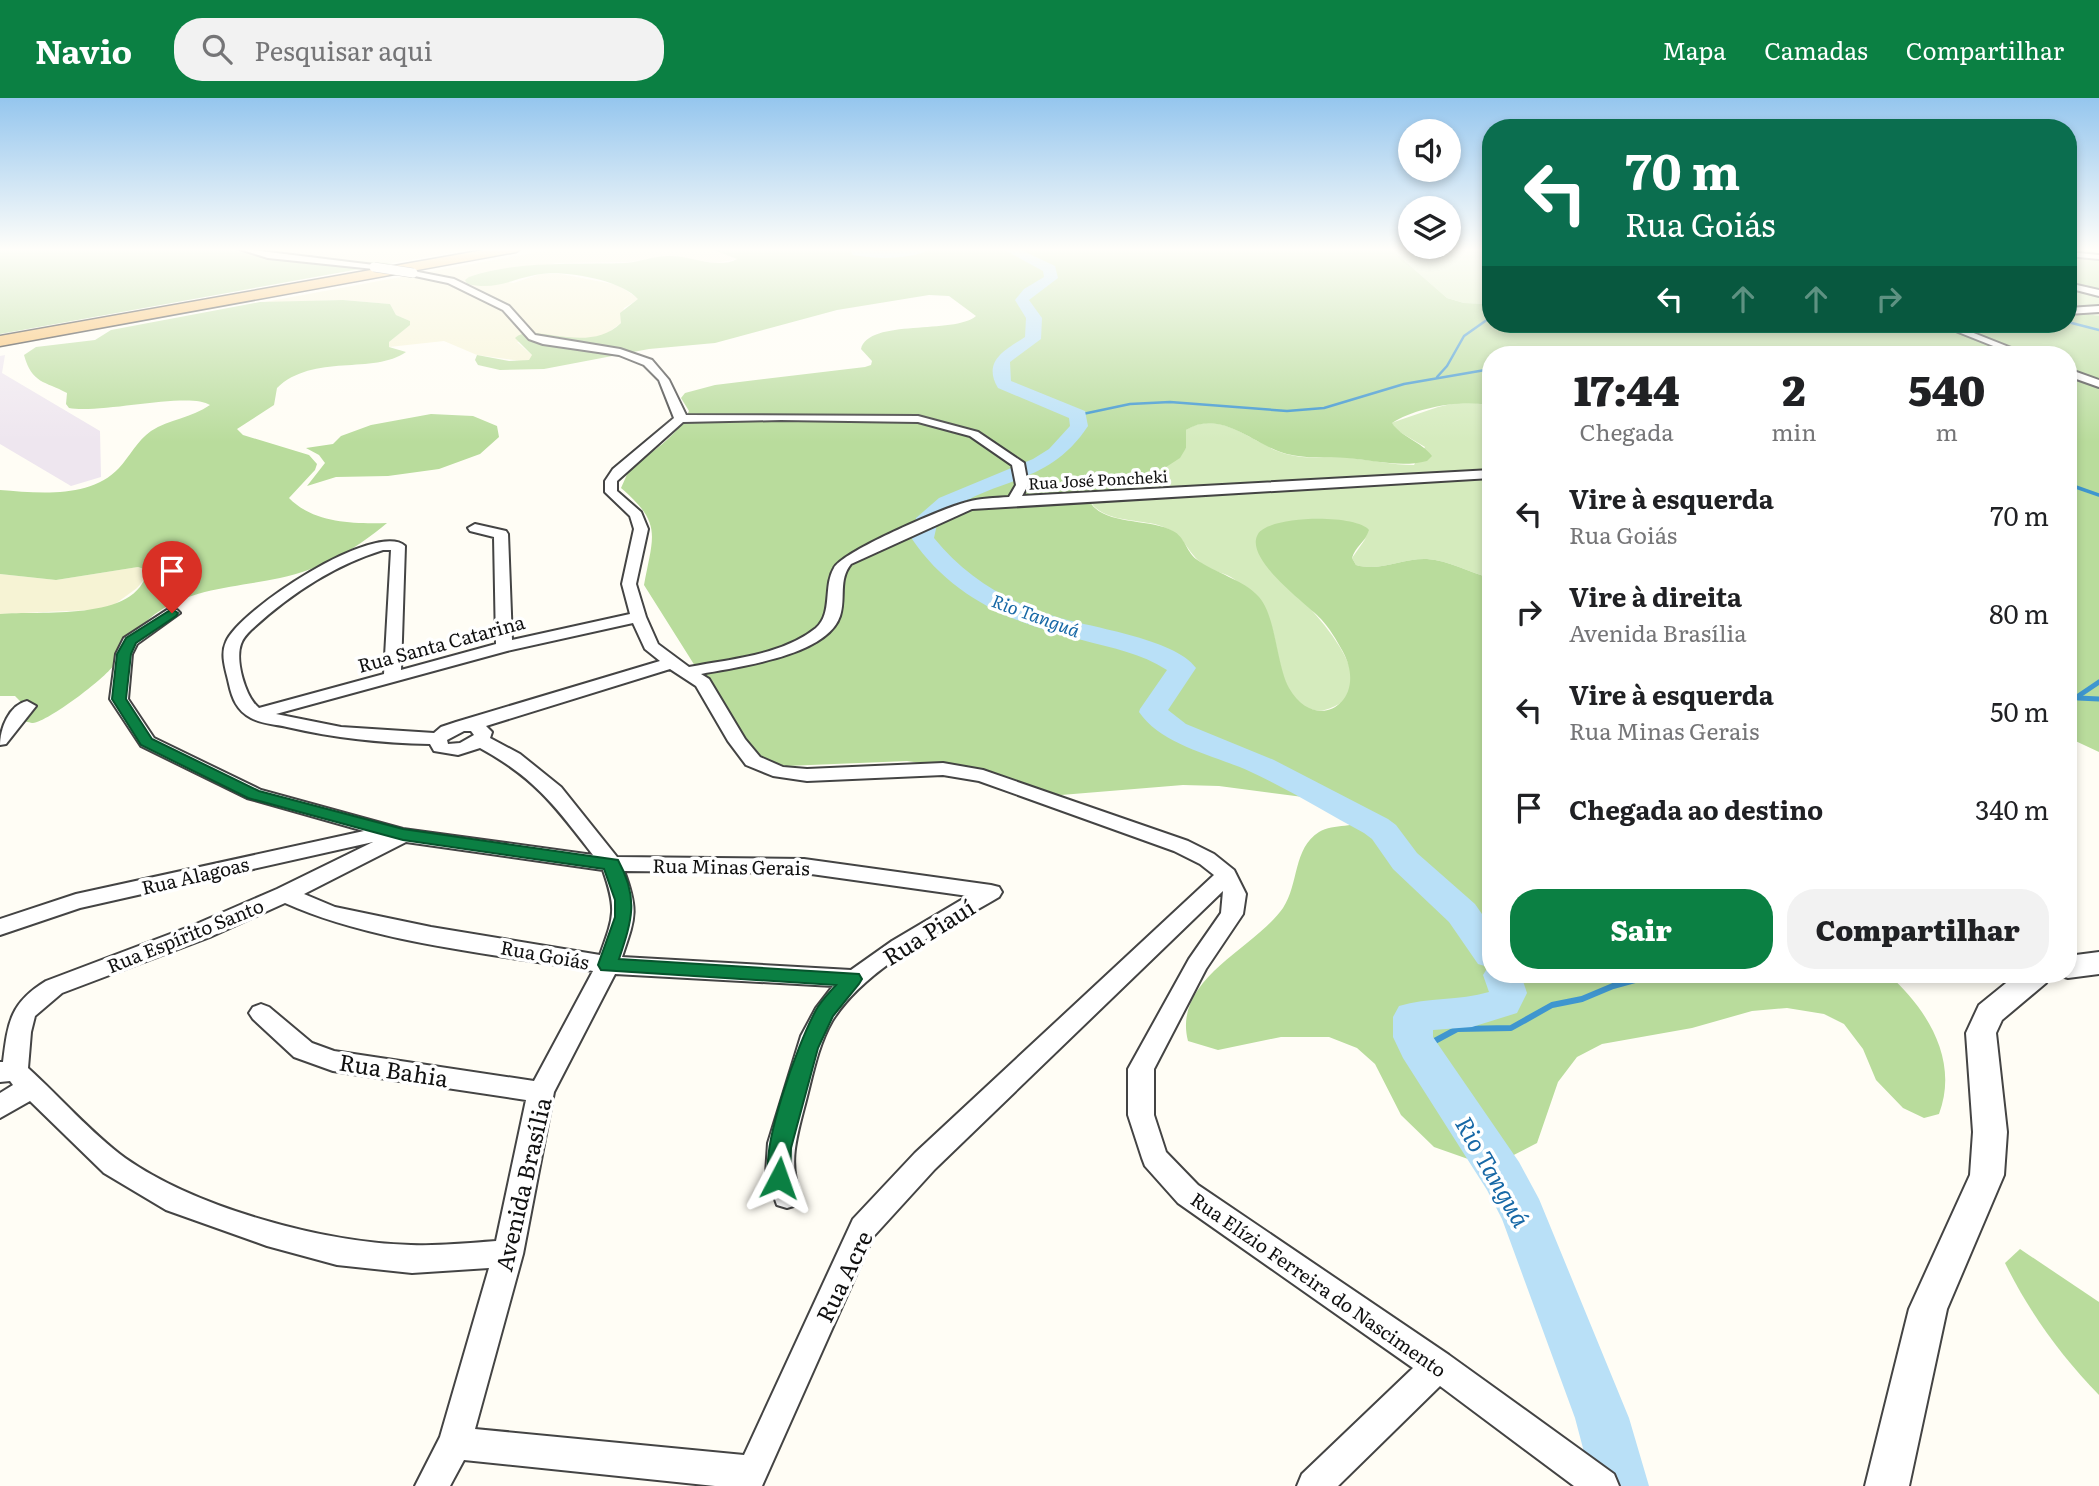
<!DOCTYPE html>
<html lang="pt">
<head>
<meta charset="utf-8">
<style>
  body { margin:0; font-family:Literata,serif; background:#f2f2f2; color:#202124; height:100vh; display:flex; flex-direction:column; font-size:26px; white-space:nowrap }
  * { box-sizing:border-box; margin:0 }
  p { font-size:23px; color:#757577 }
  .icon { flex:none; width:38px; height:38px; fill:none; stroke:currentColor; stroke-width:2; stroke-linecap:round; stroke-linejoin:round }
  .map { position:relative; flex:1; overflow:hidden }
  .side { position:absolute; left:1482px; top:248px; width:595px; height:637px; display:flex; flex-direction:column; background:#fff; border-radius:28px; box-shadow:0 4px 10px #0003 }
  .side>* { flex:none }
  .hud { position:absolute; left:1482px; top:21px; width:595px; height:214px; border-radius:28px; box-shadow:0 4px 10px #0003; background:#0b6e4f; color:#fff; overflow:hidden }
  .controls { position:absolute; left:1398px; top:21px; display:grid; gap:14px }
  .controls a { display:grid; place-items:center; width:63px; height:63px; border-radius:50%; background:#fff; box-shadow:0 4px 10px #0003; font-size:35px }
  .pin { position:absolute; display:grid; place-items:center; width:60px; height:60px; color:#fff; margin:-72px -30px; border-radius:50% 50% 50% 0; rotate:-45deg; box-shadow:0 0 7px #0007 }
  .pin .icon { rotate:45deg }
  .me { position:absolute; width:77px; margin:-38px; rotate:4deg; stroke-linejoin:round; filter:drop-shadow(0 0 5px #0008) }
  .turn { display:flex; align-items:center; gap:24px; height:147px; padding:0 28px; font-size:32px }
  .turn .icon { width:91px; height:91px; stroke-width:2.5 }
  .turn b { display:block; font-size:49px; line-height:60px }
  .lanes { display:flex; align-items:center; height:66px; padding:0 28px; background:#0003; justify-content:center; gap:35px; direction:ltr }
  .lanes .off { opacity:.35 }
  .eta { display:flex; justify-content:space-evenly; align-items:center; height:119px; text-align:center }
  .eta b { font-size:42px; font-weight:800; line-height:49px }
  .button { display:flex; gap:14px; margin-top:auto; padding:14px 28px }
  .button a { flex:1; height:80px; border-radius:28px; background:#0b8043; color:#fff; font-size:28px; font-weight:800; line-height:80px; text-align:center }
  .button a+a { background:#f2f2f2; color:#202124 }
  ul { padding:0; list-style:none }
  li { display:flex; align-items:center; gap:21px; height:98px; padding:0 28px }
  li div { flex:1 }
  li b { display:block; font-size:26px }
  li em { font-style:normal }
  header { display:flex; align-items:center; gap:42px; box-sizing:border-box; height:98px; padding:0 35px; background:#0b8043; color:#fff }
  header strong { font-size:33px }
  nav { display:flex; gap:38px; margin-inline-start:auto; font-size:24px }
  .search { width:490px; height:63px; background:#f2f2f2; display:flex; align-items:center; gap:18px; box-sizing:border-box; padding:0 24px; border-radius:28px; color:#757577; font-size:26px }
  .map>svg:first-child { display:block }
</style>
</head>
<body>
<header>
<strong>Navio</strong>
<div class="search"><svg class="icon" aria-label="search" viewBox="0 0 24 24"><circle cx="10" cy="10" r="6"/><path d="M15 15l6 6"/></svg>Pesquisar aqui</div>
<nav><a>Mapa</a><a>Camadas</a><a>Compartilhar</a></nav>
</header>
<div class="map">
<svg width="2099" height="1388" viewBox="0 0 2099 1388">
  <rect width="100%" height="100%" fill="#fffdf5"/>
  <polygon fill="#eee6ef" points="5,257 2,275 100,333 101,379 71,388 0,346 0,258"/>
  <g fill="#f6f3d4">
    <polygon points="269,150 477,150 393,165 271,159"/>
    <polygon points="559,150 708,150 737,161 716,165 667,158 629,164 558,165 475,177 513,185 541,176 561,176 618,187 639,201 624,210 621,225 605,237 590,240 517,244 533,258 529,262 522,263 477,257 444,243 389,249 389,244 409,227 410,223 396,217 390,206 343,202 259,205"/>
    <polygon points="138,469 147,472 146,479 137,490 111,509 92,512 0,516 0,476 56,482"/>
  </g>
  <g fill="#d5ebbd">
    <polygon points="1390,150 1491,150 1491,206 1464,205 1447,200"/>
    <polygon points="2068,184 2099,193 2099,218 2069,213"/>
    <path d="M 1465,303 L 1491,308 L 1491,480 C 1469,475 1449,462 1427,461 C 1402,460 1380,474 1356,467 L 1352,460 L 1366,440 L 1303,503 C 1320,520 1379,586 1339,606 C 1331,610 1324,614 1314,612 C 1278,605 1280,547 1269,521 C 1266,513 1242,486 1234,481 C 1226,475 1214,474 1205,468 C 1184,453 1187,436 1158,427 C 1137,421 1102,424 1090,403 L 1101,396 L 1143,384 L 1186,350 L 1186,332 C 1220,310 1254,347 1286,356 C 1307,362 1328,358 1350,360 C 1371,362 1392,367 1414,367 L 1425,349 L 1398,333 L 1391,325 L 1438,309 Z"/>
  </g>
  <g fill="#b9dc9c">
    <polygon points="0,150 219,150 271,159 393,165 0,236"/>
    <path d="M 708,150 L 1390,150 L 1447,200 L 1464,205 L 1491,206 L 1491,226 L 2068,226 L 2069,213 L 2099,218 L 2099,654 L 2069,640 L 2068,257 L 1848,257 C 1834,253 1816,249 1803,257 L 1491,257 L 1491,308 C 1465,300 1414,310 1392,325 C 1402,340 1421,343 1432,358 L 1427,363 C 1400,370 1374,362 1347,360 C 1326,359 1307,361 1287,356 C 1255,348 1221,310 1186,332 L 1186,350 L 1180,360 L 1143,384 L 1101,396 L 1090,404 C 1105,428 1150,420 1173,433 C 1185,439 1186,453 1196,461 C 1216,476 1243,481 1259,499 C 1276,518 1276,565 1289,590 C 1316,638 1371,603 1342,552 C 1336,541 1330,531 1321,521 C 1307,506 1243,461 1258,436 C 1270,417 1356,416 1369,432 C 1365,444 1355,449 1352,460 L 1356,467 C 1380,474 1402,460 1427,461 C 1449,462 1469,475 1491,480 L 1491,877 L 1889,877 C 1928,912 1959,963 1939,1016 L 1924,1020 L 1903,1010 L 1876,982 L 1863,951 L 1844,926 L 1824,916 L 1787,910 L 1752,913 L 1692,930 L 1602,946 L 1577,959 L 1558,984 L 1537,1045 L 1504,1062 L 1468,1061 L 1434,1049 L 1401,1017 L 1375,966 L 1357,950 L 1329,939 L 1281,939 L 1218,952 L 1188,943 C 1172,881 1254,851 1283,810 C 1299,786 1293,750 1319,734 C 1334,725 1356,731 1370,719 L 1360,710 L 1334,703 L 1219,688 L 1183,687 L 1061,697 L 1033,693 L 935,667 L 907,663 L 786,668 L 765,662 L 741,641 L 644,487 C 653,437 663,426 621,390 L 629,372 C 649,355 678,339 689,313 L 681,300 L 685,295 L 715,287 L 865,269 L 871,267 L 872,263 L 861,251 C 869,220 954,237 976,218 L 949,198 L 929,197 L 837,212 L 715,245 L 649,251 L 544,271 L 500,272 L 478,267 L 475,262 L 477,257 L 509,263 L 529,262 L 532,257 L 515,240 C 533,223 587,258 621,225 L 620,215 L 638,201 C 622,182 565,172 541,176 C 512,180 498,193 467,186 L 465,182 L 469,179 C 519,162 573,167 625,165 C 640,164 653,158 668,158 C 690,157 717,172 737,161 Z"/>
    <polygon points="2069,150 2081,150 2099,156 2099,193 2069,184"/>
    <path d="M 343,202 L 390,206 L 396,217 L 410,223 L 410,227 L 389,244 L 389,249 L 406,254 C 374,277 313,255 277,290 L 274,307 L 237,331 L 243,337 L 309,357 L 317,366 L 315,372 L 289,400 C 313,425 354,426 387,425 C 355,452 321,471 280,480 C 239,489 193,490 158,514 C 136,529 129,547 114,567 C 104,581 49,623 33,625 C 31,625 24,623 23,623 L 21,604 L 15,598 L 0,598 L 0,516 C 37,512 139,525 147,472 L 138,469 L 56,482 L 0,476 L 0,392 C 38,395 90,401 119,370 C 130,358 137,343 151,333 C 169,321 192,320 210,307 C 190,293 101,316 69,310 L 66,306 L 67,295 C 45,283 32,286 24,257 L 36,249 L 95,242 L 111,232 L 260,204 Z"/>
    <polygon points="431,316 473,318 497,328 499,339 480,356 439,371 388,378 336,379 307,388 325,365 319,357 306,350 333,346 341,338 371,327"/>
    <path d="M 2020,1151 L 2099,1204 L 2099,1297 C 2061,1258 2029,1214 2005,1165 Z"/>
  </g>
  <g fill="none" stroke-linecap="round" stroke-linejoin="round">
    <g stroke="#3f96cf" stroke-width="2.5">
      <polyline points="2068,224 2099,232"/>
      <polyline points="1437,279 1447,268 1464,238 1491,219"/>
      <polyline points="1078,317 1130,306 1170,304 1287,313 1324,310 1404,286 1491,271"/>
    </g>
    <polyline stroke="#3f96cf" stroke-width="3.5" points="2073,388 2099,397"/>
    <g stroke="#3f96cf" stroke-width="5">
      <polyline points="2078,600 2099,601"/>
      <polyline points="2068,605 2099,584"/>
    </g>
    <polyline stroke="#3f96cf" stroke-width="6" points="1423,960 1431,945 1457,931 1511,930 1552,907 1582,901 1613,888 1653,877"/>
    <g fill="#b9e0f7" fill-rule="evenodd">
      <path d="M 849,150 L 882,153 L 931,150 C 916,162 873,161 853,157 Z"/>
      <path d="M 1001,150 L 1017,150 L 1055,168 L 1058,180 L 1029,202 L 1042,220 L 1041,241 L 1010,264 L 1011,283 L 1085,313 L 1088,328 C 1046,392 989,377 938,422 L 934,440 C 965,478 1004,502 1050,517 C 1086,529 1175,540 1196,570 L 1168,612 L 1186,626 L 1274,662 L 1388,721 L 1396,727 L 1417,755 L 1475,806 L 1491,829 L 1491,877 L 1521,877 L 1527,895 L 1517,915 L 1472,929 L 1433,932 L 1433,939 L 1519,1064 L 1539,1101 L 1629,1320 L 1649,1388 L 1593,1388 L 1575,1320 L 1502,1121 L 1487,1092 L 1403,960 L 1393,939 L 1393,919 L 1399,908 C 1428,899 1459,903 1489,894 L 1483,877 L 1488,869 L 1478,866 L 1449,824 L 1393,771 L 1372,741 L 1364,735 C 1327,715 1290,692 1251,674 C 1215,657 1162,648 1139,614 L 1140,611 L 1167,572 C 1141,555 1112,550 1082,542 C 1014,526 952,500 912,441 L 916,420 L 939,400 L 1033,361 L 1049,351 L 1070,328 L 1069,320 L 998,290 C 982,263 1005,252 1025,239 L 1026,220 L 1015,202 L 1024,191 L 1044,179 L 1043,173 Z"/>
    </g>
    <g stroke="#444" stroke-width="4">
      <g id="minor">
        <polygon points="236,150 374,167 378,169 374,171 268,160"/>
        <polygon points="2068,154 2099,157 2099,161 2068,158"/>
        <path d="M 413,173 L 454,181 L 509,208 L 535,237 L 620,251 L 652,262 L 669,282 L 686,317 L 918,318 L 978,334 L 1024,365 L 1028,387 L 1022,398 L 1491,372 L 1491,380 L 972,411 L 851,466 C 838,482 846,500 840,518 C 827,558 737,569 701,576 L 709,581 L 745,641 L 760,659 L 783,669 L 807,671 L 943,665 L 983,672 L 1188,743 L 1214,756 L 1234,772 L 1246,796 L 1243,816 L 1206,871 L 1154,971 L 1154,1017 L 1166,1054 L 1198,1087 L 1449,1257 L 1614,1376 L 1619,1388 L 1574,1388 L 1440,1288 L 1338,1388 L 1297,1388 L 1302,1376 L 1413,1270 L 1178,1105 L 1145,1068 L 1142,1060 L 1128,1017 L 1128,971 L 1189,861 L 1221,815 L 1223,793 L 935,1071 L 873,1139 L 762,1388 L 715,1388 L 464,1362 L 450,1388 L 415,1388 L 440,1339 L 489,1170 L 412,1175 L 337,1167 L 267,1148 L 166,1112 L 104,1075 L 30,1003 L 0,1020 L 0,995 L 13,987 L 10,983 L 0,984 L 0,964 L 3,964 C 8,924 10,905 46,883 L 194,827 L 277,791 L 373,744 L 80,810 L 0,837 L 0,821 L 76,796 L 364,733 L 247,700 L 141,648 L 110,601 L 116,556 L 124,540 L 167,512 L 177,512 L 180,515 L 137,546 L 132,556 L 128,601 L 154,640 L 261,692 L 403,731 L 593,757 C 556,709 535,680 480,650 L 458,657 L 434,653 L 430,646 C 382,645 334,640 287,629 C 275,626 262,626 251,620 C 237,613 232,600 229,586 C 226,572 220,557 226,544 C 239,512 376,422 405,448 L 401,572 L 496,546 L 494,439 L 470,433 L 468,430 L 475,426 L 506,433 L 508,436 L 512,542 L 630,516 L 622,486 L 634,431 L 630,418 L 605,394 L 605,383 L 613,371 L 674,320 L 659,282 L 644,267 L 619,257 L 543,246 L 529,241 L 503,212 L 448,185 L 410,177 ZM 781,322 L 918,324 L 970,338 L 1012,367 L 1016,387 L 1009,399 C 995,400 980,400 967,404 C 944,410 843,453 834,470 C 823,488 833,515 816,530 C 783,557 730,561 689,569 L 658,546 L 646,519 L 636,486 L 648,431 L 641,414 L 617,393 L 617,383 L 683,324 ZM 383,452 L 391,452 L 384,576 L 259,610 C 245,599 235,562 241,546 C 243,540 247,536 251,532 C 289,497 334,467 383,452 ZM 633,525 L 645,551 L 660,563 L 456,624 L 441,629 L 434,635 L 341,629 L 276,616 L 507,553 ZM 670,571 L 696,588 L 728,643 L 746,667 L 773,678 L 807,683 L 943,677 L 979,683 L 1174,753 L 1200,766 L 1214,777 L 915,1055 L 853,1121 L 744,1357 L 475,1331 L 523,1156 L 554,994 L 615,876 L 833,888 L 816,910 L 801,938 L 768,1045 L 766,1076 L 777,1107 L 787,1110 L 797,1107 L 801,1098 C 788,1067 796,1041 804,1010 C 812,981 817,949 832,923 C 865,869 945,831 999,799 L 1002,794 L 999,789 L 991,787 L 804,761 L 617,759 L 561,689 L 520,656 L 490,640 L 492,634 L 486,628 ZM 464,633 L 471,633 L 474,637 L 460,645 L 448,646 L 447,642 ZM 406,744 L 603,772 C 617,812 614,818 600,857 L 431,829 L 335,809 L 304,796 ZM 624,773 L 804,775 L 968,798 L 892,843 L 851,872 L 622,859 C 635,820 639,813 624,773 ZM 285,805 C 374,845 496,856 593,873 L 534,983 L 334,953 L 312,945 L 269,909 L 261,906 L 253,909 L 249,915 L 253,921 L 294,959 L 333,973 L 526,1002 L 496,1143 C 468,1145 439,1148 411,1147 C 324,1145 196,1110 125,1060 C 92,1036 58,997 28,970 L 31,934 L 35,918 L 62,895 L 210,839 Z"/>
        <polygon points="2068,185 2099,192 2099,198 2068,190"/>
        <polygon points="2099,208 2099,214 2068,216 2068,210"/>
        <polygon points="1938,226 1951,226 2029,257 2016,257"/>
        <polygon points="2068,271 2099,282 2099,289 2068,278"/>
        <path d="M 27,603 L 36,608 L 6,646 L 0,647 C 0,631 9,607 27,603 Z"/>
      </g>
    </g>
    <g stroke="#444" stroke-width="4">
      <g id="tertiary">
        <polygon points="2099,854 2099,876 2068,880 2058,877 2068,877 2068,858"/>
        <polygon points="2016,877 2051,877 2046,885 2002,922 1996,935 2007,1034 2004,1077 1947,1211 1909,1388 1865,1388 1909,1211 1970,1077 1973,1034 1966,935 1979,907"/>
      </g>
    </g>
    <g stroke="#222" stroke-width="3">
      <polygon id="trunk" points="495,150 522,150 516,154 0,248 0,238"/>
    </g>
    <use href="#minor" fill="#fff" fill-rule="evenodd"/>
    <use href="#tertiary" fill="#fff" fill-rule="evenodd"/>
    <use href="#trunk" fill="#f7bc64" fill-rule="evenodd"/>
    <g stroke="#444" stroke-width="10" stroke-linecap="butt">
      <polyline id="minor-bridge" points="374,169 413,175"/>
    </g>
    <use href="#minor-bridge" stroke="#fff" stroke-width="9"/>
  </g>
  <linearGradient id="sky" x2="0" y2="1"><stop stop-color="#95c6ee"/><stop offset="0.44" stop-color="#fffefa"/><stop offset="1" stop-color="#fffefa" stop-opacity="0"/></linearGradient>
  <rect width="2099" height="344" fill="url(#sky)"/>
  <path fill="#0b8043" stroke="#07532c" stroke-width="2" d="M 172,511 L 178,515 L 176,518 L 136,545 L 131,556 L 126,601 L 152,641 L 259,693 L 403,731 L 618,762 C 639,800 632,822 619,861 L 859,876 L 862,881 L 859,886 L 833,918 L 818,950 L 791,1050 L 790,1080 L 787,1087 L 779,1090 L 771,1087 C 756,1057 799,943 816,912 C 821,903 829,895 836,887 L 601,872 L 598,867 L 615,819 L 615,802 L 604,771 L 403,742 L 248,700 L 141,647 L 112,601 L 117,556 L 126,540 Z"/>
  <g text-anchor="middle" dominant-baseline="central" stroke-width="7" stroke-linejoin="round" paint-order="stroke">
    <g font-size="16" fill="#111" stroke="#fff">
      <text transform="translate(1098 381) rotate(-3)">Rua José Poncheki</text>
    </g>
    <g font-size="18" font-style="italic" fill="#1768a6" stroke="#fff">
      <text transform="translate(1036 517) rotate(20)">Rio Tanguá</text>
    </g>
    <g font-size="19" fill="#111" stroke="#fff">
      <text transform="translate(441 545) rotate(-15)">Rua Santa Catarina</text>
      <text transform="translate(731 768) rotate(1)">Rua Minas Gerais</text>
      <text transform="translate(195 777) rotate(-13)">Rua Alagoas</text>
      <text transform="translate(185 837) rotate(-22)">Rua Espírito Santo</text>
      <text transform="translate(545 856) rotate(10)">Rua Goiás</text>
      <text transform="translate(1319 1186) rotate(35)">Rua Elízio Ferreira do Nascimento</text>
    </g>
    <g font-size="23" fill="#111" stroke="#fff">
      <text transform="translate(928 833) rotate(-32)">Rua Piauí</text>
      <text transform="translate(394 971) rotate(9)">Rua Bahia</text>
      <text transform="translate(522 1086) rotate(-77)">Avenida Brasília</text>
      <text transform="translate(843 1178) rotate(-64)">Rua Acre</text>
    </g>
    <g font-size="24" font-style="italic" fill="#1768a6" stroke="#fff">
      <text transform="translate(1494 1073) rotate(60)">Rio Tanguá</text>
    </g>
  </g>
</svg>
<div class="controls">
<a><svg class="icon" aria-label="sound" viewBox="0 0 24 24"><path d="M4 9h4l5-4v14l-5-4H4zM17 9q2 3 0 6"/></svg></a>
<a><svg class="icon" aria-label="layers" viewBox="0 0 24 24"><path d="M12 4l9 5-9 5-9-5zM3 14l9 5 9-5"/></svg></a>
</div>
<div class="pin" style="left:172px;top:515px;background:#d93025"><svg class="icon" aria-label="arrive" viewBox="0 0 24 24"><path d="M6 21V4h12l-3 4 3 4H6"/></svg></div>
<svg class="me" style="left:779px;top:1080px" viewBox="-20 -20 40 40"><path d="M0-17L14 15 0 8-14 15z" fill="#0b8043" stroke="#fff" stroke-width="4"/></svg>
<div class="hud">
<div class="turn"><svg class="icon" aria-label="left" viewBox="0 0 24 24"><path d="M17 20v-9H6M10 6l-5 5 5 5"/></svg><div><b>70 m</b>Rua Goiás</div></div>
<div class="lanes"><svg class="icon" aria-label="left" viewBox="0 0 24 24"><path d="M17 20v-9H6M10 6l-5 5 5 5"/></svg><svg class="icon off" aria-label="ahead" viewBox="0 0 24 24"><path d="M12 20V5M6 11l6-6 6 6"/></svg><svg class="icon off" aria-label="ahead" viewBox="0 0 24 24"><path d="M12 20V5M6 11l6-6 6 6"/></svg><svg class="icon off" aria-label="right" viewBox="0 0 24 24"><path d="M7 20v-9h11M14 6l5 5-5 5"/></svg></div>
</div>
<section class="side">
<div class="eta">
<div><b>17:44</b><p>Chegada</p></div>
<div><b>2</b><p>min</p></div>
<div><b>540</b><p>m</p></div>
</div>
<ul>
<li><svg class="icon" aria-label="left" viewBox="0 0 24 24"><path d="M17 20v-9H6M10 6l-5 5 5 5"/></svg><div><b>Vire à esquerda</b><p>Rua Goiás</p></div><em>70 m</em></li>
<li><svg class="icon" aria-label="right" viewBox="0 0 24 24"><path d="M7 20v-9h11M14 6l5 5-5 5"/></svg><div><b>Vire à direita</b><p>Avenida Brasília</p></div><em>80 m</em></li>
<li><svg class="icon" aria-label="left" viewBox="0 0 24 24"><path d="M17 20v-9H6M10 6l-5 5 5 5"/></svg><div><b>Vire à esquerda</b><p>Rua Minas Gerais</p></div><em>50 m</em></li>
<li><svg class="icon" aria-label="arrive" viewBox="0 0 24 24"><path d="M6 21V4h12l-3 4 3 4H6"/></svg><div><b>Chegada ao destino</b></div><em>340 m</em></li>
</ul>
<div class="button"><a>Sair</a><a>Compartilhar</a></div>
</section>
</div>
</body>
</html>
